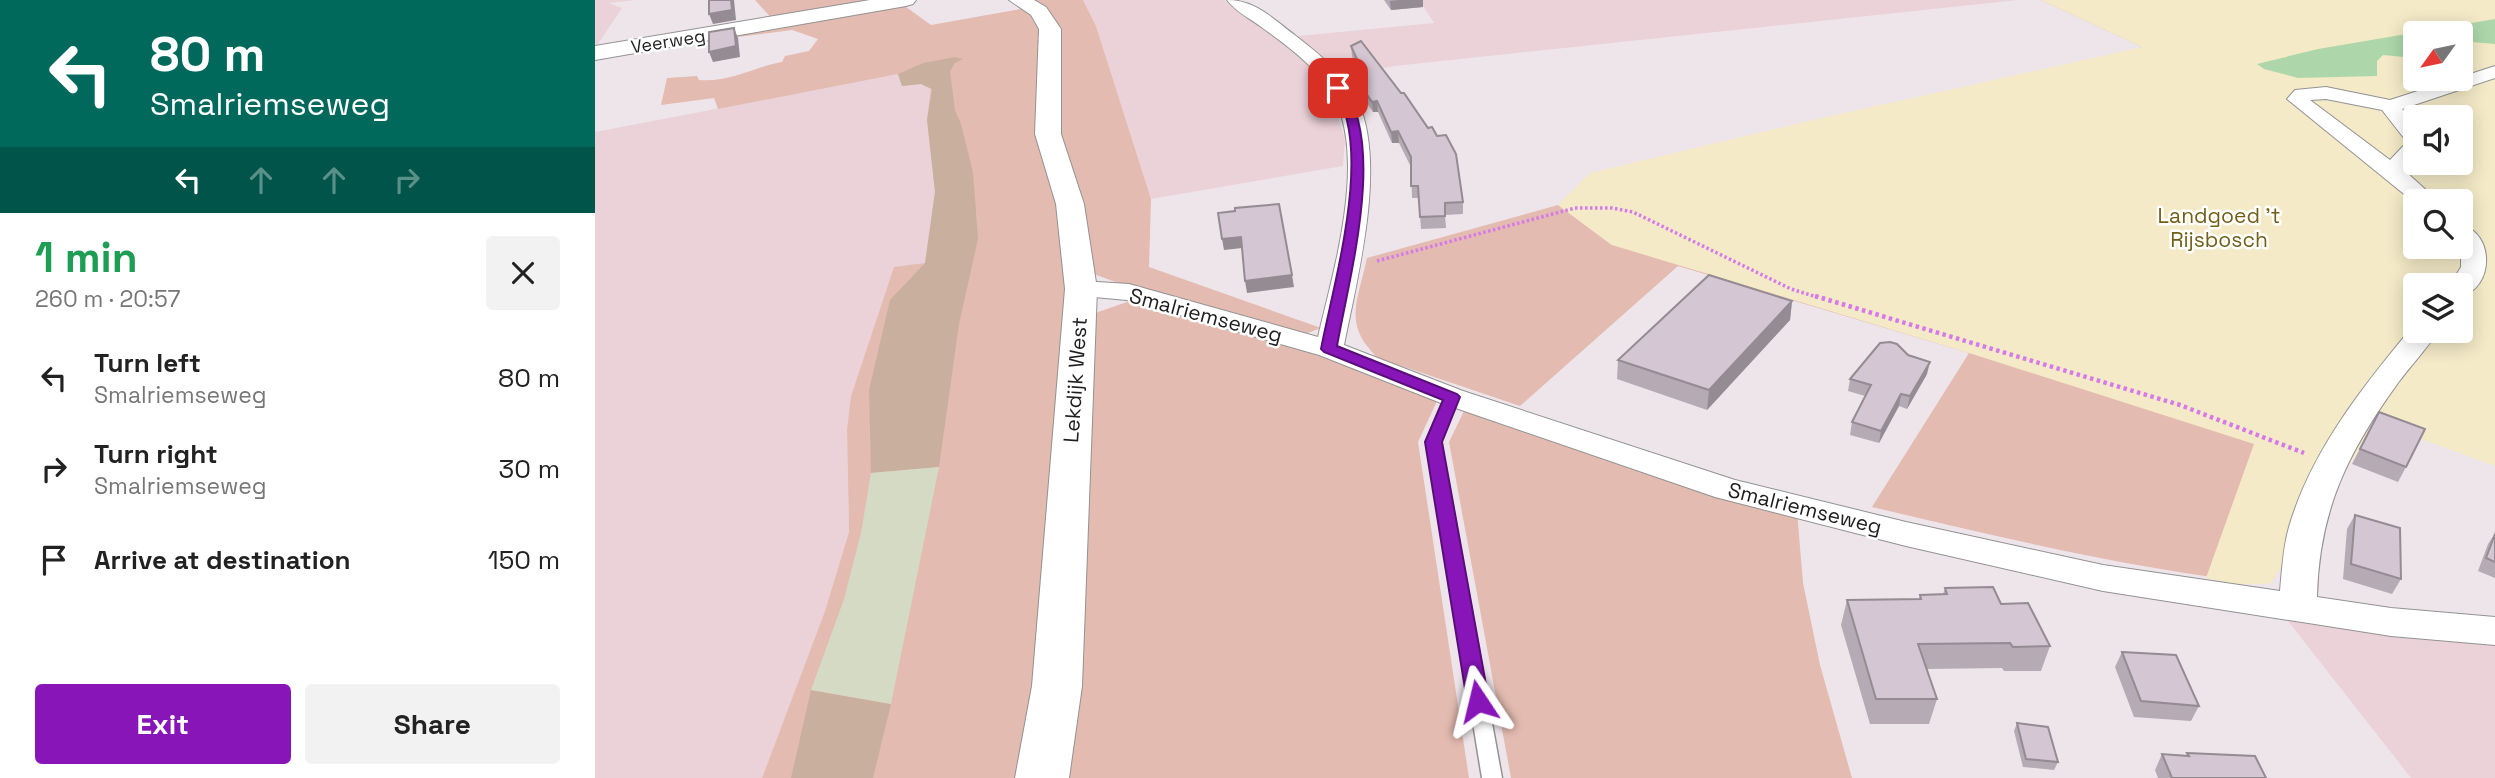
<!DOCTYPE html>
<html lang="en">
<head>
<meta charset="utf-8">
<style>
  body { margin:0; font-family:"Space Grotesk",sans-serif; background:#f2f2f2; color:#222; height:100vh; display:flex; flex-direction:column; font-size:26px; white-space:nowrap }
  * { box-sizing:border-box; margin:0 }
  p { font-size:23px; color:#767676 }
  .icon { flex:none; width:38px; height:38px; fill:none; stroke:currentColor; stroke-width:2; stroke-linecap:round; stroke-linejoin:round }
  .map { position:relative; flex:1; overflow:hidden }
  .details { display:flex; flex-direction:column; background:#fff; width:595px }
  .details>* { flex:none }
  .guide { background:#00695c; color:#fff; overflow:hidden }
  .needle { width:46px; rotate:237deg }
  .fabs { position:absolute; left:1808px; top:21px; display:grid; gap:14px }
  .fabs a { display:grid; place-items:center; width:70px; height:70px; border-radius:7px; background:#fff; box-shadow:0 4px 18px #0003; font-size:35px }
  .pin { position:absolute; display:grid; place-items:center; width:60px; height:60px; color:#fff; margin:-30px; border-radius:14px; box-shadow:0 4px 10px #0006 }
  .me { position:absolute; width:77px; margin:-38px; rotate:350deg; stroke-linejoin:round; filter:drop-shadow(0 0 5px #0008) }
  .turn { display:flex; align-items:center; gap:24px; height:147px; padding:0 35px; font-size:32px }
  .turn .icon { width:91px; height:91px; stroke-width:2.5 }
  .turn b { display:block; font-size:49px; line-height:60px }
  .lanes { display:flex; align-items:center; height:66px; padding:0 35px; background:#0003; justify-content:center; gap:35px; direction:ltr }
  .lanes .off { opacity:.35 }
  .round { display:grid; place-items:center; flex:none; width:74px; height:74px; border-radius:7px; background:#f2f2f2 }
  .headline { display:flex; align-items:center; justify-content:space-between; height:119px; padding:0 35px }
  h1 { font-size:42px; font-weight:600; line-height:52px; color:#1e9e55 }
  .primary-button { display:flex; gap:14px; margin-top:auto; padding:14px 35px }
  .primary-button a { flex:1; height:80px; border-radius:7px; background:#8815b8; color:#fff; font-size:28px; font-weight:600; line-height:80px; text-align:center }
  .primary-button a+a { background:#f2f2f2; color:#222 }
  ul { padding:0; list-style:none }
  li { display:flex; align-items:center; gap:21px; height:91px; padding:0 35px }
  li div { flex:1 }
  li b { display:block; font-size:26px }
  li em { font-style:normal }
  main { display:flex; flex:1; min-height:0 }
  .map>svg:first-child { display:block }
</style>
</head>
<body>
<main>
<section class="details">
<div class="guide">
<div class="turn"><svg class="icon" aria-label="left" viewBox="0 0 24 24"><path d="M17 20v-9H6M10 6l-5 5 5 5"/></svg><div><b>80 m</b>Smalriemseweg</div></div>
<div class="lanes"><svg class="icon" aria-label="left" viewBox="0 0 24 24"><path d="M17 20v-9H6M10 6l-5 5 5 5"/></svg><svg class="icon off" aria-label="ahead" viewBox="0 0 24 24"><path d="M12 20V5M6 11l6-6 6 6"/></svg><svg class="icon off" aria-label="ahead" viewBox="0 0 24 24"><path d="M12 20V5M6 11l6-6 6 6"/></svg><svg class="icon off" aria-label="right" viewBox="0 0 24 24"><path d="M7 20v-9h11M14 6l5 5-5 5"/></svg></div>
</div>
<div class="headline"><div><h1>1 min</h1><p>260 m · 20:57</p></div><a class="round"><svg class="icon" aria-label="close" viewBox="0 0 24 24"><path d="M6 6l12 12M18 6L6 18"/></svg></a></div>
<ul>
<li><svg class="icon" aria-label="left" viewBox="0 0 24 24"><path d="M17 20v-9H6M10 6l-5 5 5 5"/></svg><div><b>Turn left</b><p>Smalriemseweg</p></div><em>80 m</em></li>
<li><svg class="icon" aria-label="right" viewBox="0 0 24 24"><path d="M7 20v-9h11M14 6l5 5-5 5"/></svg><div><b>Turn right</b><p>Smalriemseweg</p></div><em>30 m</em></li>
<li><svg class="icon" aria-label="arrive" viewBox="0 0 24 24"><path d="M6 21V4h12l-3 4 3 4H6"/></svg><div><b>Arrive at destination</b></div><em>150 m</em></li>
</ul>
<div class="primary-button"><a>Exit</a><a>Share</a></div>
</section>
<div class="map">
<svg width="1900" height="778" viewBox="0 0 1900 778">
  <rect width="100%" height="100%" fill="#eee5eb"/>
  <g fill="#ebd2d8">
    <polygon points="0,0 41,0 14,3 27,8 3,44 0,45"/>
    <polygon points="488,0 629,0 671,29 731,81 750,139 748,166 556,199 501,26"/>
    <polygon points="824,0 1423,0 800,66 743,75 703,36 839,23"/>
    <polygon points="303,74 307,86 326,84 337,89 332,120 340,192 330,263 299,268 256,396 252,429 254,532 230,611 167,778 0,778 0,132"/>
    <polygon points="1689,616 1900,644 1900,778 1816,778"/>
  </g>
  <g fill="#e3bbb0">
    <polygon points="160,0 297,0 179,21"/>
    <polygon points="432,0 488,0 501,26 556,199 554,267 726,328 710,334 526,284 496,273 467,135 459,18 443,3"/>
    <path d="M 1446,0 L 1900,0 L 1866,33 L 1820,33 L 1820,79 L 1803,101 L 1820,201 L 1820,247 L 1870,248 L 1820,285 L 1718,463 L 1675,584 C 1540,570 1408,538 1277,507 L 1374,353 L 1083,266 L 925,406 L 783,358 C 747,324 763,301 772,258 L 963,205 L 1017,245 L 1547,47 Z"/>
    <path d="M 307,4 L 336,25 L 431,8 L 444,31 L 444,60 L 474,314 L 440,683 L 424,778 L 167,778 L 230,611 L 254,532 L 252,429 L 256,396 L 299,267 L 330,263 L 340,192 L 332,120 L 336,89 L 326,84 L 307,86 L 303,74 L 123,109 L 119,98 L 66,105 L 72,78 L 102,76 L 104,80 C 133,83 159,67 187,62 L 190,56 L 214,51 L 223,39 L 197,30 L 143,37 L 142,34 Z"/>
    <polygon points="535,301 707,350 843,399 823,442 874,778 466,778 495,321 503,312"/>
    <polygon points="870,409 1202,511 1208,583 1225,665 1257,778 916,778 854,442"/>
  </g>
  <g fill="#c9b09e">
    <polygon points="360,57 368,59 360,63 355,71 360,110 366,124 378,172 383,239 364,324 344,467 276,473 274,390 295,300 330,263 340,192 332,120 337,89 326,84 307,86 303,74 328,63"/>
    <polygon points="216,690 296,704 278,778 196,778"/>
  </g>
  <polygon fill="#d5dac4" points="344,467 296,704 216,690 249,599 266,533 276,473"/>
  <path fill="#f4eac7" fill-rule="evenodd" d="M 1446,0 L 1900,0 L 1900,466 L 1782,423 L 1675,584 L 1642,584 L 1611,578 L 1659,444 L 1374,353 L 1017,245 L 963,205 L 995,173 L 1218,120 L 1547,47 ZM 1820,33 L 1866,33 L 1866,79 L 1820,79 ZM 1820,117 L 1866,117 L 1866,163 L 1820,163 ZM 1820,201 L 1866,201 L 1866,247 L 1820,247 ZM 1820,285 L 1866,285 L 1866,331 L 1820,331 Z"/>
  <polygon fill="#add7aa" points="1900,19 1900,44 1866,41 1866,33 1820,33 1820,58 1788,55 1782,61 1782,76 1703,78 1669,69 1662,64 1723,49"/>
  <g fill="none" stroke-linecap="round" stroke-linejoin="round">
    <g stroke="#929292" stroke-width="3">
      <polygon id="service" points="857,393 864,397 846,442 907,778 887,778 832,442 850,397"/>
    </g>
    <g stroke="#929292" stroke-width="2">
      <g id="minor">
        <path d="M 632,0 C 661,0 678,19 701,36 C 724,54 750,75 763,102 C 792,165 762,279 749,345 L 868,391 L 1140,480 L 1311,522 L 1508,565 L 1685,591 C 1687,570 1688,548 1694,527 C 1716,451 1769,385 1819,325 L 1820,331 L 1843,331 C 1832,349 1816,365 1803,383 C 1753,452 1724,510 1722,597 L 1796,608 L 1900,617 L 1900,645 L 1796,636 L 1508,591 L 1311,546 L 1120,497 L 846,403 L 724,355 L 532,300 L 477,295 L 473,289 L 477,283 L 486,281 L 534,284 L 723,337 C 739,267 780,138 726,78 C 709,58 687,42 665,26 C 654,18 640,11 632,0 Z"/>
        <path d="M 1900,66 L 1900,78 L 1807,109 L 1820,124 L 1820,159 L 1809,170 L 1843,201 L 1820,203 L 1692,99 L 1700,90 L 1731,87 L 1795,100 ZM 1731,99 L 1787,110 L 1812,142 L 1795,160 L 1715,100 Z"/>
        <path d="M 1866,225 C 1900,233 1899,288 1866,296 L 1866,285 L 1855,285 L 1866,267 Z"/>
      </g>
    </g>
    <g stroke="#929292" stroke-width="2">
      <g id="tertiary">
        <polygon points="275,0 321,0 318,4 311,6 0,60 0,46"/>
        <polygon points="414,0 439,0 451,7 466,29 466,134 489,204 502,289 487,686 474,778 420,778 437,686 470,289 461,204 440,134 444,29 436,15"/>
      </g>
    </g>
    <polyline stroke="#d679eb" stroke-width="3.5" stroke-dasharray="2.5 2.5" stroke-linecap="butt" points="782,261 980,208 1017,208 1038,212 1196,289 1225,298"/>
    <polyline stroke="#d679eb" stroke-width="4.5" stroke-dasharray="3.5 3.5" stroke-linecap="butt" points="1220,296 1585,405 1709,453"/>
    <use href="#service" fill="#fff" fill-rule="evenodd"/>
    <use href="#minor" fill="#fff" fill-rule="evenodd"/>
    <use href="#tertiary" fill="#fff" fill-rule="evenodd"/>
  </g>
  <g fill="#b6aab5">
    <polygon points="789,0 828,0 828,7 796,10"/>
    <polygon points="756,46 868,202 868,214 850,215 851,228 826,229 824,198 817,198 816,167 804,143 797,143 783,112 778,112 763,90 762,80 767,79 757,56"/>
    <polygon points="1197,301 1195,320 1112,410 1022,379 1023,360"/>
    <polygon points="1332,374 1312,409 1304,406 1284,443 1255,435 1257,422 1270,396 1253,391 1255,379"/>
    <polygon points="1784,412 1811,467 1803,482 1757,464"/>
    <polygon points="1760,515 1806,579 1797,594 1748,579 1752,529"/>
    <polygon points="1900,531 1900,578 1883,571 1893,544 1899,535"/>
    <polygon points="1350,588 1406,604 1455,646 1446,671 1409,671 1407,668 1331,669 1342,699 1334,724 1275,724 1246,625 1252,600 1324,599 1325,595 1348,594"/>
    <polygon points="1527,652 1604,706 1596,721 1539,717 1520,667"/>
    <polygon points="1422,723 1463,762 1459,770 1428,767 1419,731"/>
    <polygon points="1592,753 1671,778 1563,778 1560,770 1567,754 1591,756"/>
  </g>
  <g fill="#948b93">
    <polygon points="136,0 139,0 141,20 118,24 114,14"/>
    <polygon points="804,0 828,0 828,7 796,10 795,1"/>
    <polygon points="139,28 143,38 145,57 118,62 114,52"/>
    <polygon points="782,101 783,112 778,112 777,102"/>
    <polygon points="803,131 804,143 797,143 796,132"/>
    <polygon points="646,237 647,248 629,250 627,239"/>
    <polygon points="697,275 699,287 652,293 650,281"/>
    <polygon points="1197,301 1195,320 1112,410 1114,390"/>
    <polygon points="1335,362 1332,374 1312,409 1315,396"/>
    <polygon points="1306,394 1304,406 1284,443 1286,431"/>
  </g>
  <g fill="#d4c6d2" stroke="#948b93" stroke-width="2">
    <polygon points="114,0 136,0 137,10 114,14"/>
    <polygon points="139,28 141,46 114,52 114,32"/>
    <polygon points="766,41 806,93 809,93 833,128 837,127 842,136 851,135 861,154 868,202 850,203 850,216 825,217 823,186 816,186 816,157 803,131 796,132 782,101 777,102 762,80 771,79 756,46"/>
    <polygon points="684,204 697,275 650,281 646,237 627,239 623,213 640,211 640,208"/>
    <polygon points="1114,275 1197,301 1114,390 1023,360"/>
    <polygon points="1295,342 1302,344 1313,355 1335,362 1315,396 1306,394 1286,431 1257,422 1276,385 1255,379 1285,343"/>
    <polygon points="1784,412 1830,429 1811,467 1765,449"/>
    <polygon points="1760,515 1805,528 1806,579 1756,564"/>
    <polygon points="1900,534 1900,562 1891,558"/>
    <polygon points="1398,587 1406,604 1433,603 1455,646 1418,647 1415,643 1323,644 1342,699 1281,699 1252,600 1326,599 1325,595 1352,594 1350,588"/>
    <polygon points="1527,652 1581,655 1604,706 1546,701"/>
    <polygon points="1422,723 1453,727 1463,762 1431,759"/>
    <polygon points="1592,753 1660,756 1671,778 1577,778 1567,754 1594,756"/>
  </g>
  <path fill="#8815b8" stroke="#580e78" stroke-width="2" d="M 739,85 L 747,85 C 792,144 754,277 742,346 L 862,394 L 865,397 L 847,442 L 894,701 L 891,707 L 883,709 L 876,707 L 872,701 L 830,442 L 848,400 L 729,352 L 726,349 C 739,281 780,146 738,88 Z"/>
  <g text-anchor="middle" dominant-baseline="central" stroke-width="5" stroke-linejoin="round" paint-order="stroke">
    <g font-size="18" fill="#1e1e1e" stroke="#fff">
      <text transform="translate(73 41) rotate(-9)">Veerweg</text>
    </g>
    <g font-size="21" fill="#715f17" stroke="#fff">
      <text x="1624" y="215">Landgoed 't<tspan x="1624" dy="24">Rijsbosch</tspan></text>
    </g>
    <g font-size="21" fill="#1e1e1e" stroke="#fff">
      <text transform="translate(611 315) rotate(15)">Smalriemseweg</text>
      <text transform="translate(480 380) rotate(-86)">Lekdijk West</text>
      <text transform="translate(1210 508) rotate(14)">Smalriemseweg</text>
    </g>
  </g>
</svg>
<div class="fabs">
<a><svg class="needle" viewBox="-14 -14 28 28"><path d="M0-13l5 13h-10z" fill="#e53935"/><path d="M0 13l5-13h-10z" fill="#767676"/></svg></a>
<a><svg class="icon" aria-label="sound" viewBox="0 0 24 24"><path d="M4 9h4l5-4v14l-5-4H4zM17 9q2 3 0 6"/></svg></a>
<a><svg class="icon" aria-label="search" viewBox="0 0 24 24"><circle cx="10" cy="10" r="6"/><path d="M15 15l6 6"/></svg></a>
<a><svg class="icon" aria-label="layers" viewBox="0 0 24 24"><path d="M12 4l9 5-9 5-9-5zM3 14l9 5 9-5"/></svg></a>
</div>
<div class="pin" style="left:743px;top:88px;background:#d93025"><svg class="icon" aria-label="arrive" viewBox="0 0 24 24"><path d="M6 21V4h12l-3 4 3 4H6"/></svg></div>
<svg class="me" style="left:883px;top:701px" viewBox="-20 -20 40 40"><path d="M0-17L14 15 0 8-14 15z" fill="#8815b8" stroke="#fff" stroke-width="4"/></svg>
</div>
</main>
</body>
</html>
